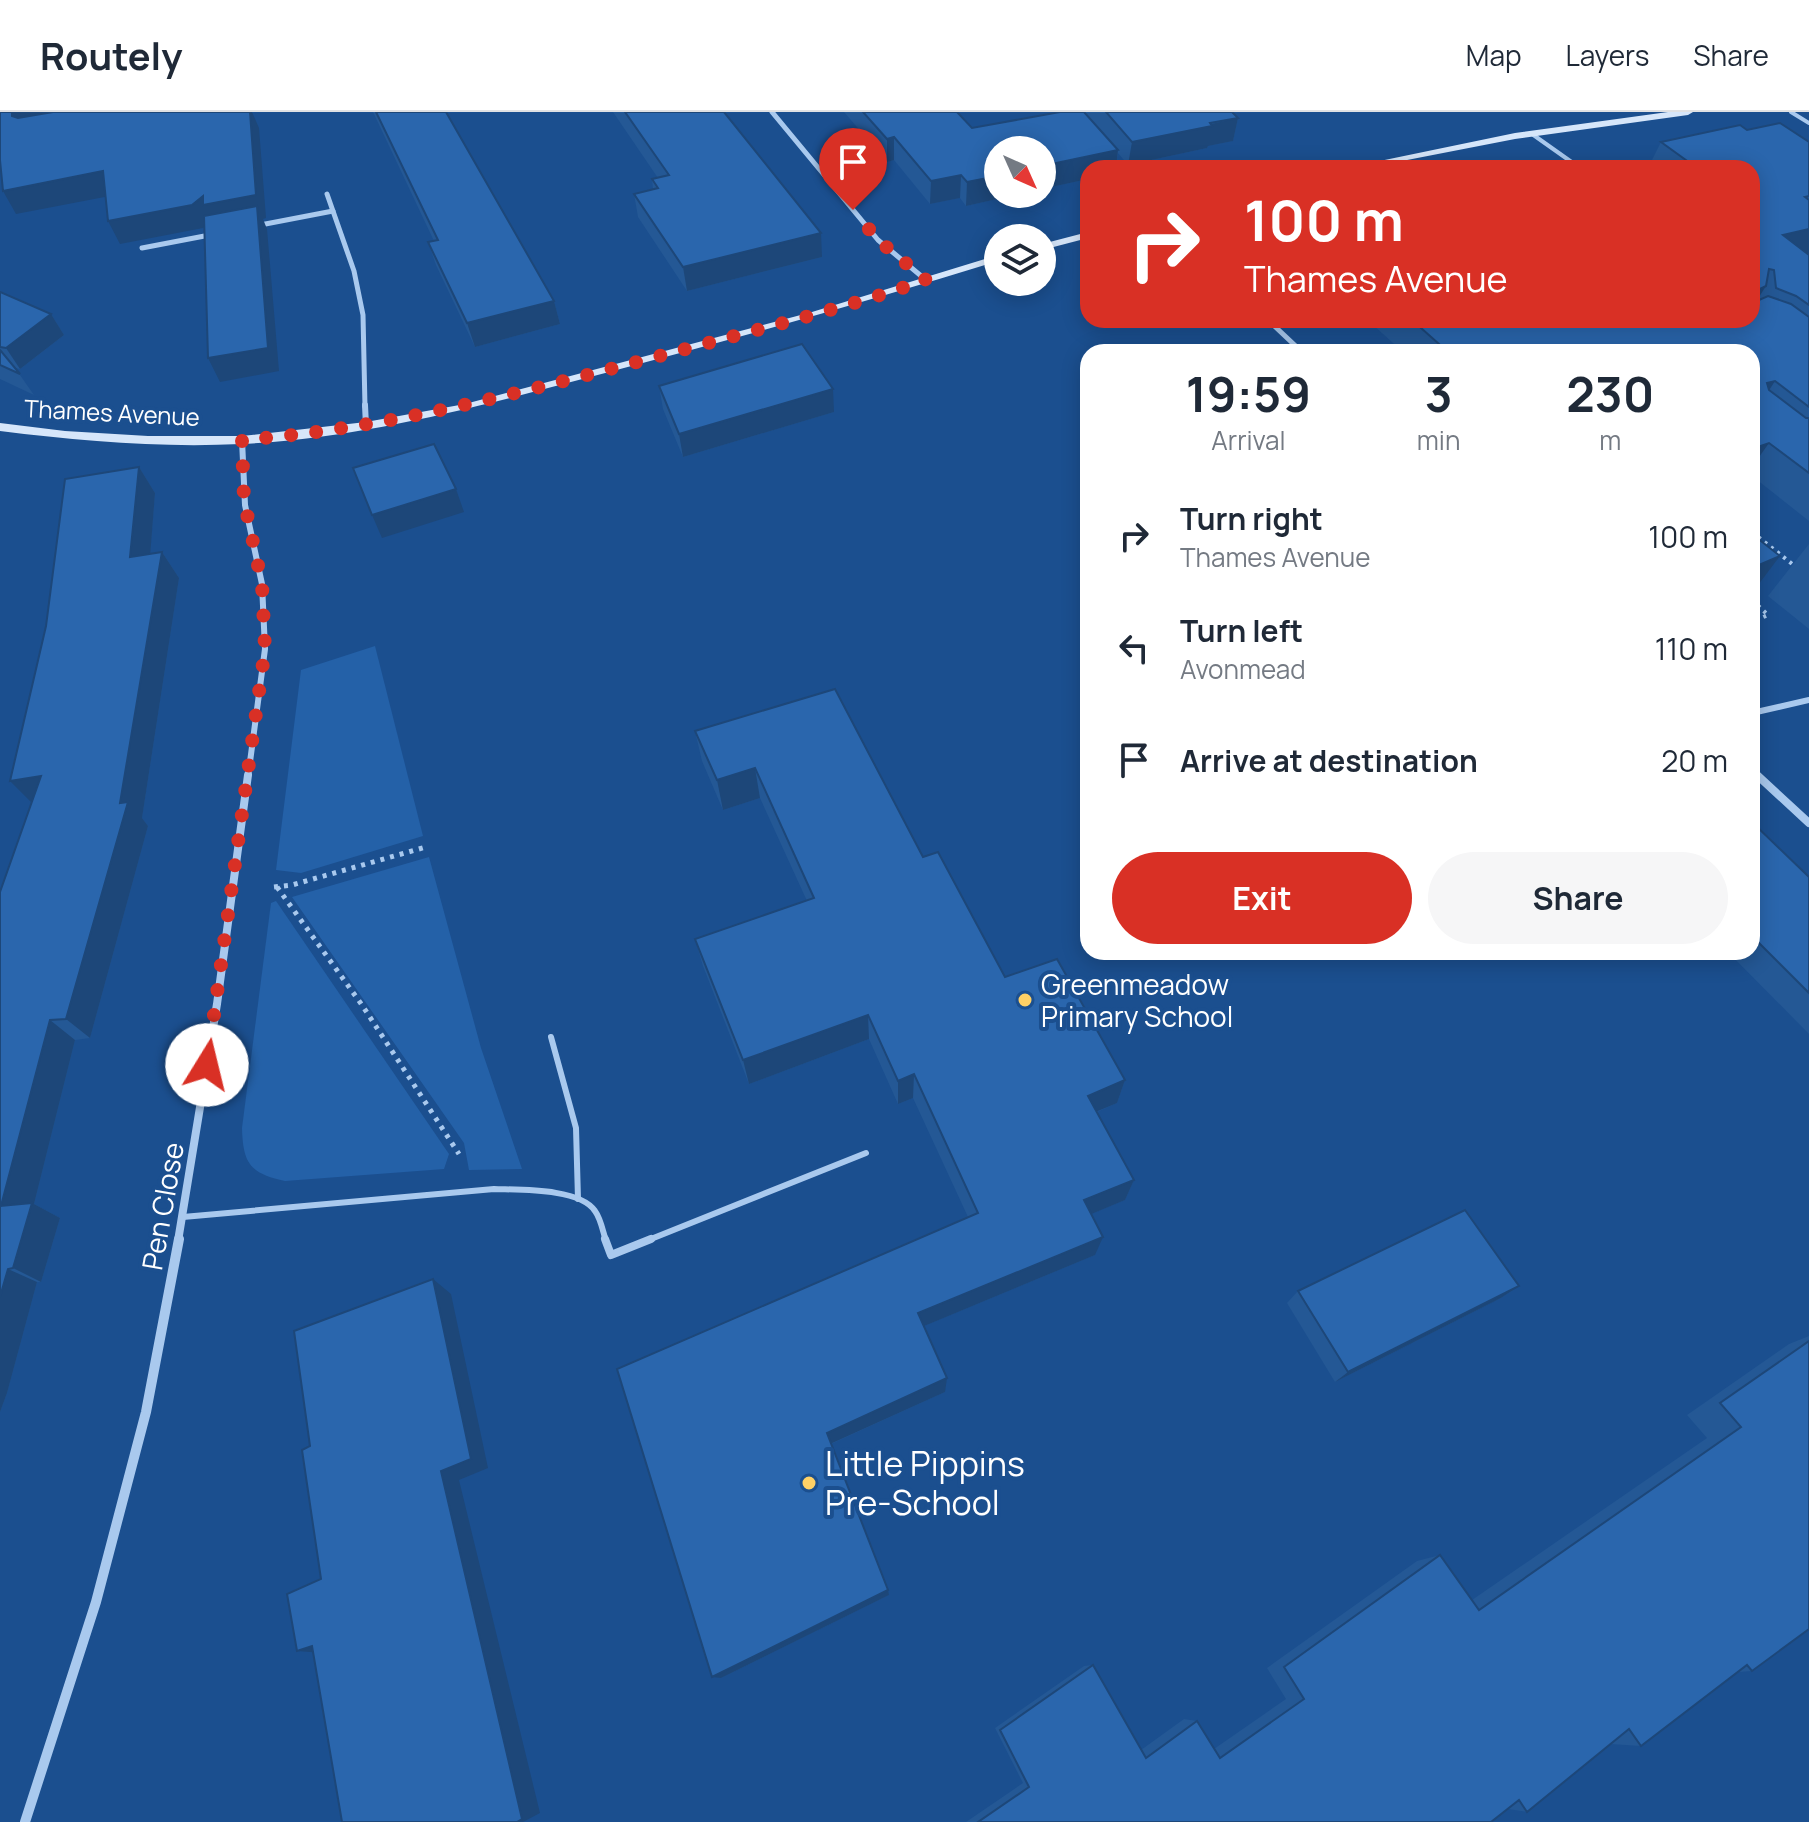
<!DOCTYPE html>
<html lang="en">
<head>
<meta charset="utf-8">
<style>
  body { margin:0; font-family:Manrope,sans-serif; background:#f6f6f7; color:#1f2937; height:100vh; display:flex; flex-direction:column; font-size:30px; white-space:nowrap }
  * { box-sizing:border-box; margin:0 }
  p { font-size:26px; color:#747a83 }
  .icon { flex:none; width:44px; height:44px; fill:none; stroke:currentColor; stroke-width:2; stroke-linecap:round; stroke-linejoin:round }
  .map { position:relative; flex:1; overflow:hidden }
  .panel { position:absolute; left:1080px; top:232px; width:680px; height:616px; display:flex; flex-direction:column; background:#fff; border-radius:24px; box-shadow:0 4px 20px #0003 }
  .panel>* { flex:none }
  .guide { position:absolute; left:1080px; top:48px; width:680px; height:168px; border-radius:24px; box-shadow:0 4px 20px #0003; background:#d93025; color:#fff; overflow:hidden }
  .needle { width:52px; rotate:135deg }
  .buttons { position:absolute; left:984px; top:24px; display:grid; gap:16px }
  .buttons a { display:grid; place-items:center; width:72px; height:72px; border-radius:50%; background:#fff; box-shadow:0 4px 20px #0003; font-size:40px }
  .pin { position:absolute; display:grid; place-items:center; width:68px; height:68px; color:#fff; margin:-82px -34px; border-radius:50% 50% 50% 0; rotate:-45deg; box-shadow:0 0 8px #0007 }
  .pin .icon { rotate:45deg }
  .me { position:absolute; width:88px; margin:-44px; rotate:9deg; stroke-linejoin:round; filter:drop-shadow(0 0 6px #0008) }
  .turn { display:flex; align-items:center; gap:28px; height:168px; padding:0 32px; font-size:36px }
  .turn .icon { width:104px; height:104px; stroke-width:2.5 }
  .turn b { display:block; font-size:56px; line-height:68px }
  .eta { display:flex; justify-content:space-evenly; align-items:center; height:136px; text-align:center }
  .eta b { font-size:48px; font-weight:700; line-height:56px }
  .primary-button { display:flex; gap:16px; margin-top:auto; padding:16px 32px }
  .primary-button a { flex:1; height:92px; border-radius:48px; background:#d93025; color:#fff; font-size:32px; font-weight:700; line-height:92px; text-align:center }
  .primary-button a+a { background:#f6f6f7; color:#1f2937 }
  ul { padding:0; list-style:none }
  li { display:flex; align-items:center; gap:24px; height:112px; padding:0 32px }
  li div { flex:1 }
  li b { display:block; font-size:30px }
  li em { font-style:normal }
  header { display:flex; align-items:center; gap:48px; box-sizing:border-box; height:112px; padding:0 40px; background:#fff; border-bottom:2px solid #e0e1e3 }
  header strong { font-size:38px }
  nav { display:flex; gap:44px; margin-inline-start:auto; font-size:28px }
  .map>svg:first-child { display:block }
</style>
</head>
<body>
<header>
<strong>Routely</strong>
<nav><a>Map</a><a>Layers</a><a>Share</a></nav>
</header>
<div class="map">
<svg width="1809" height="1710" viewBox="0 0 1809 1710">
  <rect width="100%" height="100%" fill="#1b4f8f"/>
  <g fill="#2461a8">
    <polygon points="375,534 423,724 301,761 276,758 301,558"/>
    <polygon points="429,745 481,936 522,1057 469,1058 464,1031 292,785"/>
    <path d="M 276,789 L 449,1042 L 444,1057 L 285,1069 C 250,1061 243,1052 242,1016 L 271,791 Z"/>
  </g>
  <g fill="none" stroke-linecap="round" stroke-linejoin="round">
    <g stroke="#a9c9ee" stroke-width="4" stroke-dasharray="3 5" stroke-linecap="butt">
      <polyline points="1752,420 1796,455"/>
      <polyline points="1752,488 1768,503 1752,510"/>
    </g>
    <g stroke="#a9c9ee" stroke-width="5" stroke-dasharray="4 6" stroke-linecap="butt">
      <polyline points="274,775 292,773 426,735"/>
      <polyline points="277,775 362,893 459,1042"/>
    </g>
    <g stroke="#a9c9ee" stroke-width="4">
      <polyline points="1791,0 1809,11"/>
      <polyline points="1532,22 1580,56"/>
    </g>
    <g stroke="#a9c9ee" stroke-width="6">
      <polyline points="551,925 576,1016 578,1087"/>
      <path d="M 183,1105 L 494,1077 C 519,1078 580,1076 595,1099 C 601,1107 603,1120 606,1129"/>
      <polyline points="646,1129 866,1041"/>
    </g>
    <polyline stroke="#a9c9ee" stroke-width="8" points="605,1127 611,1143 651,1127"/>
    <g stroke="#a9c9ee" stroke-width="5">
      <polyline points="772,0 878,128 926,168"/>
      <polyline points="327,82 354,159 363,203 365,295"/>
      <polyline points="255,114 333,99"/>
      <polyline points="142,136 215,122"/>
      <polyline points="1268,208 1302,240"/>
    </g>
    <g stroke="#a9c9ee" stroke-width="6">
      <polyline points="365,293 366,314"/>
      <polyline points="242,328 245,393 262,472 265,537 248,665"/>
      <polyline points="1752,601 1809,588"/>
      <polyline points="1752,658 1760,665"/>
    </g>
    <g stroke="#a9c9ee" stroke-width="8">
      <polyline points="1757,663 1809,711"/>
      <polyline points="178,1129 217,892 248,663"/>
    </g>
    <polyline stroke="#a9c9ee" stroke-width="10" points="25,1710 96,1490 146,1300 179,1127"/>
    <g fill="#d6e6fa" fill-rule="evenodd">
      <polygon points="1668,0 1693,0 1688,3 1515,27 1366,56 1346,56 1515,21"/>
      <polygon points="1088,120 1088,126 1042,138 1042,132"/>
      <path d="M 998,143 L 998,149 C 869,189 739,226 609,260 C 488,292 366,326 241,332 C 161,336 80,329 0,319 L 0,311 L 65,319 L 148,324 L 242,324 L 366,310 L 465,292 L 812,200 Z"/>
    </g>
  </g>
  <g fill="#245895">
    <polygon points="373,0 446,0 554,189 560,212 475,235 436,153 428,130 434,129"/>
    <polygon points="613,0 724,0 822,145 687,179 638,105 634,82 653,77 652,67 658,66"/>
    <polygon points="844,0 957,0 972,16 1060,0 1232,0 1238,6 1233,29 1208,34 1207,36 1128,53 1118,41 1116,56 1088,56 1088,67 1042,77 998,82 1019,82 966,94 960,86 930,92 894,48 887,50"/>
    <polygon points="1747,18 1809,30 1809,409 1752,364 1752,240 1403,240 1372,212 1373,208 1752,208 1752,56 1648,56 1661,30"/>
    <polygon points="0,180 51,202 64,223 20,257 15,256 34,283 0,267"/>
    <polygon points="659,274 834,300 683,345 663,297"/>
    <polygon points="139,355 155,381 150,442 162,440 179,466 142,706 148,714 90,926 75,928 34,1092 60,1106 41,1170 37,1170 7,1281 0,1300 0,780 31,691"/>
    <polygon points="1809,432 1809,517 1768,484"/>
    <polygon points="695,619 923,745 1005,865 1125,968 1117,991 1097,1000 1134,1068 1125,1088 1091,1102 1095,1143 924,1214 945,1280 831,1332 889,1483 721,1566 617,1257 968,1105 913,986 898,992 869,927 749,972 703,854 695,827 807,789 760,686 723,698 702,649"/>
    <polygon points="1752,710 1809,765 1809,922 1728,840 1752,840"/>
    <polygon points="1519,1174 1501,1186 1335,1270 1287,1191 1298,1179"/>
    <polygon points="1809,1224 1809,1517 1752,1559 1739,1560 1641,1634 1610,1632 1527,1700 1508,1697 1491,1710 966,1710 1023,1671 995,1616 1084,1554 1093,1553 1141,1638 1184,1607 1197,1609 1214,1637 1286,1587 1267,1556 1417,1449 1440,1443 1472,1488 1707,1326 1687,1303 1789,1232"/>
  </g>
  <g fill="#1d4779">
    <polygon points="12,0 129,0 25,27 12,4"/>
    <polygon points="250,0 252,0 259,16 266,106 263,107 267,117 279,259 220,270 208,246 211,110 203,116 120,132 108,109"/>
    <polygon points="1238,6 1233,29 1208,34 1207,36 1128,53 1132,30"/>
    <polygon points="894,25 894,48 887,50 887,27"/>
    <polygon points="1118,38 1116,56 1088,56 1088,67 1042,77 1042,54"/>
    <polygon points="103,59 115,83 16,102 3,79"/>
    <polygon points="961,63 960,86 930,92 931,69"/>
    <polygon points="998,64 998,82 1019,82 966,94 967,70"/>
    <polygon points="1809,117 1809,143 1783,123"/>
    <polygon points="821,121 822,145 687,179 683,155"/>
    <polygon points="1766,174 1752,196 1752,181"/>
    <polygon points="554,189 560,212 475,235 467,211"/>
    <polygon points="51,202 64,223 20,257 6,236"/>
    <polygon points="1659,208 1740,208 1644,235"/>
    <polygon points="1775,269 1755,300 1767,271"/>
    <polygon points="833,277 834,300 683,345 679,322"/>
    <polygon points="1769,331 1752,355 1752,337"/>
    <polygon points="139,355 155,381 148,471 130,445"/>
    <polygon points="456,377 464,400 382,426 372,403"/>
    <polygon points="162,440 179,466 142,706 148,714 90,926 66,907 120,691"/>
    <polygon points="1780,444 1752,481 1752,456"/>
    <polygon points="755,656 760,686 723,698 717,668"/>
    <polygon points="41,664 33,692 10,669"/>
    <polygon points="868,903 869,927 749,972 743,948"/>
    <polygon points="50,908 75,928 34,1092 60,1106 41,1170 13,1156 1,1094"/>
    <polygon points="914,962 913,986 898,992 898,969"/>
    <polygon points="1125,968 1117,991 1081,1006 1088,984"/>
    <polygon points="1134,1068 1125,1088 1077,1108 1084,1088"/>
    <polygon points="1103,1125 1095,1143 917,1217 918,1201"/>
    <polygon points="8,1157 37,1170 7,1281 0,1300 0,1185"/>
    <polygon points="433,1167 451,1182 488,1356 459,1368 540,1701 523,1710 517,1710 441,1359"/>
    <polygon points="1519,1174 1501,1186 1335,1270 1348,1260"/>
    <polygon points="947,1266 945,1280 830,1332 827,1321"/>
    <polygon points="888,1478 889,1483 721,1566 712,1565"/>
    <polygon points="312,1534 323,1541 297,1539"/>
  </g>
  <g fill="#2a66ad" stroke="#1d4779" stroke-width="2">
    <polygon points="0,0 12,0 12,4 18,6 53,0 250,0 256,83 203,93 203,84 192,93 108,109 103,59 3,79 0,48"/>
    <polygon points="376,0 446,0 554,189 467,211 428,130 438,128"/>
    <polygon points="625,0 724,0 821,121 683,155 634,82 658,76 652,67 669,63"/>
    <polygon points="863,0 957,0 972,16 1060,0 1084,0 1118,38 1042,54 1042,38 998,38 998,64 967,70 961,63 931,69 894,25 887,27"/>
    <polygon points="1106,0 1232,0 1238,6 1210,11 1212,14 1132,30"/>
    <polygon points="1780,11 1809,30 1809,84 1805,85 1809,88 1809,117 1783,123 1809,143 1809,193 1796,184 1776,176 1774,158 1769,157 1766,174 1752,181 1752,56 1697,56 1661,30 1740,13 1747,18"/>
    <polygon points="257,94 268,236 208,246 204,104"/>
    <polygon points="0,180 51,202 6,236 0,235"/>
    <polygon points="1768,184 1791,192 1809,205 1809,295 1775,269 1767,271 1769,278 1806,306 1809,306 1809,361 1769,331 1752,337 1752,240 1448,240 1412,208 1659,208 1657,212 1663,215 1688,208 1752,208 1752,191"/>
    <polygon points="802,232 833,277 679,322 659,274"/>
    <polygon points="0,238 20,262 0,253"/>
    <polygon points="434,332 456,377 372,403 353,356"/>
    <polygon points="139,355 130,445 162,440 120,691 128,690 66,907 50,908 1,1094 32,1091 13,1156 8,1157 0,1185 0,780 41,664 10,669 46,514 65,367"/>
    <polygon points="1752,422 1780,444 1752,456"/>
    <polygon points="835,577 923,745 938,740 1005,865 1057,847 1125,968 1088,984 1134,1068 1084,1088 1103,1125 918,1201 947,1266 827,1321 888,1478 712,1565 617,1257 978,1101 914,962 898,969 868,903 743,948 695,827 814,786 755,656 717,668 695,619"/>
    <polygon points="1752,710 1809,765 1809,881 1752,824"/>
    <polygon points="1465,1098 1519,1174 1348,1260 1298,1179"/>
    <polygon points="433,1167 471,1347 441,1359 522,1707 517,1710 342,1710 312,1534 297,1539 287,1482 321,1467 302,1338 310,1334 294,1219"/>
    <polygon points="1809,1229 1809,1517 1752,1559 1747,1553 1641,1634 1629,1617 1527,1700 1519,1688 1491,1710 978,1710 1029,1675 1000,1618 1093,1553 1146,1646 1197,1609 1220,1646 1304,1587 1284,1555 1440,1443 1479,1498 1741,1315 1720,1291"/>
  </g>
  <g fill="none" stroke-linecap="round" stroke-linejoin="round">
    <path stroke="#d93025" stroke-width="14" stroke-dasharray="0 25.2" d="M 207,953 L 265,537 L 262,472 L 244,388 L 242,328 C 382,317 516,282 652,246 C 744,221 836,199 926,168 L 878,128 L 853,98"/>
  </g>
  <g fill="#ffd166" stroke="#1b4f8f" stroke-width="3">
    <circle cx="1025" cy="888" r="8"/>
    <circle cx="809" cy="1371" r="8"/>
  </g>
  <g text-anchor="middle" dominant-baseline="central" stroke-width="8" stroke-linejoin="round" paint-order="stroke">
    <g font-size="24" fill="#fff" stroke="#1b4f8f">
      <text transform="translate(112 300) rotate(3)">Thames Avenue</text>
    </g>
    <g font-size="28" fill="#fff" stroke="#1b4f8f" text-anchor="start">
      <text x="1041" y="872">Greenmeadow<tspan x="1041" dy="32">Primary School</tspan></text>
    </g>
    <g font-size="28" fill="#fff" stroke="#1b4f8f">
      <text transform="translate(162 1094) rotate(-80)">Pen Close</text>
    </g>
    <g font-size="34" fill="#fff" stroke="#1b4f8f" text-anchor="start">
      <text x="825" y="1351">Little Pippins<tspan x="825" dy="39">Pre-School</tspan></text>
    </g>
  </g>
</svg>
<div class="buttons">
<a><svg class="needle" viewBox="-14 -14 28 28"><path d="M0-13l5 13h-10z" fill="#e53935"/><path d="M0 13l5-13h-10z" fill="#747a83"/></svg></a>
<a><svg class="icon" aria-label="layers" viewBox="0 0 24 24"><path d="M12 4l9 5-9 5-9-5zM3 14l9 5 9-5"/></svg></a>
</div>
<div class="pin" style="left:853px;top:98px;background:#d93025"><svg class="icon" aria-label="arrive" viewBox="0 0 24 24"><path d="M6 21V4h12l-3 4 3 4H6"/></svg></div>
<svg class="me" style="left:207px;top:953px" viewBox="-20 -20 40 40"><circle r="19" fill="#fff"/><path d="M0-13L10 11 0 6-10 11z" fill="#d93025"/></svg>
<div class="guide">
<div class="turn"><svg class="icon" aria-label="right" viewBox="0 0 24 24"><path d="M7 20v-9h11M14 6l5 5-5 5"/></svg><div><b>100 m</b>Thames Avenue</div></div>
</div>
<section class="panel">
<div class="eta">
<div><b>19:59</b><p>Arrival</p></div>
<div><b>3</b><p>min</p></div>
<div><b>230</b><p>m</p></div>
</div>
<ul>
<li><svg class="icon" aria-label="right" viewBox="0 0 24 24"><path d="M7 20v-9h11M14 6l5 5-5 5"/></svg><div><b>Turn right</b><p>Thames Avenue</p></div><em>100 m</em></li>
<li><svg class="icon" aria-label="left" viewBox="0 0 24 24"><path d="M17 20v-9H6M10 6l-5 5 5 5"/></svg><div><b>Turn left</b><p>Avonmead</p></div><em>110 m</em></li>
<li><svg class="icon" aria-label="arrive" viewBox="0 0 24 24"><path d="M6 21V4h12l-3 4 3 4H6"/></svg><div><b>Arrive at destination</b></div><em>20 m</em></li>
</ul>
<div class="primary-button"><a>Exit</a><a>Share</a></div>
</section>
</div>
</body>
</html>
